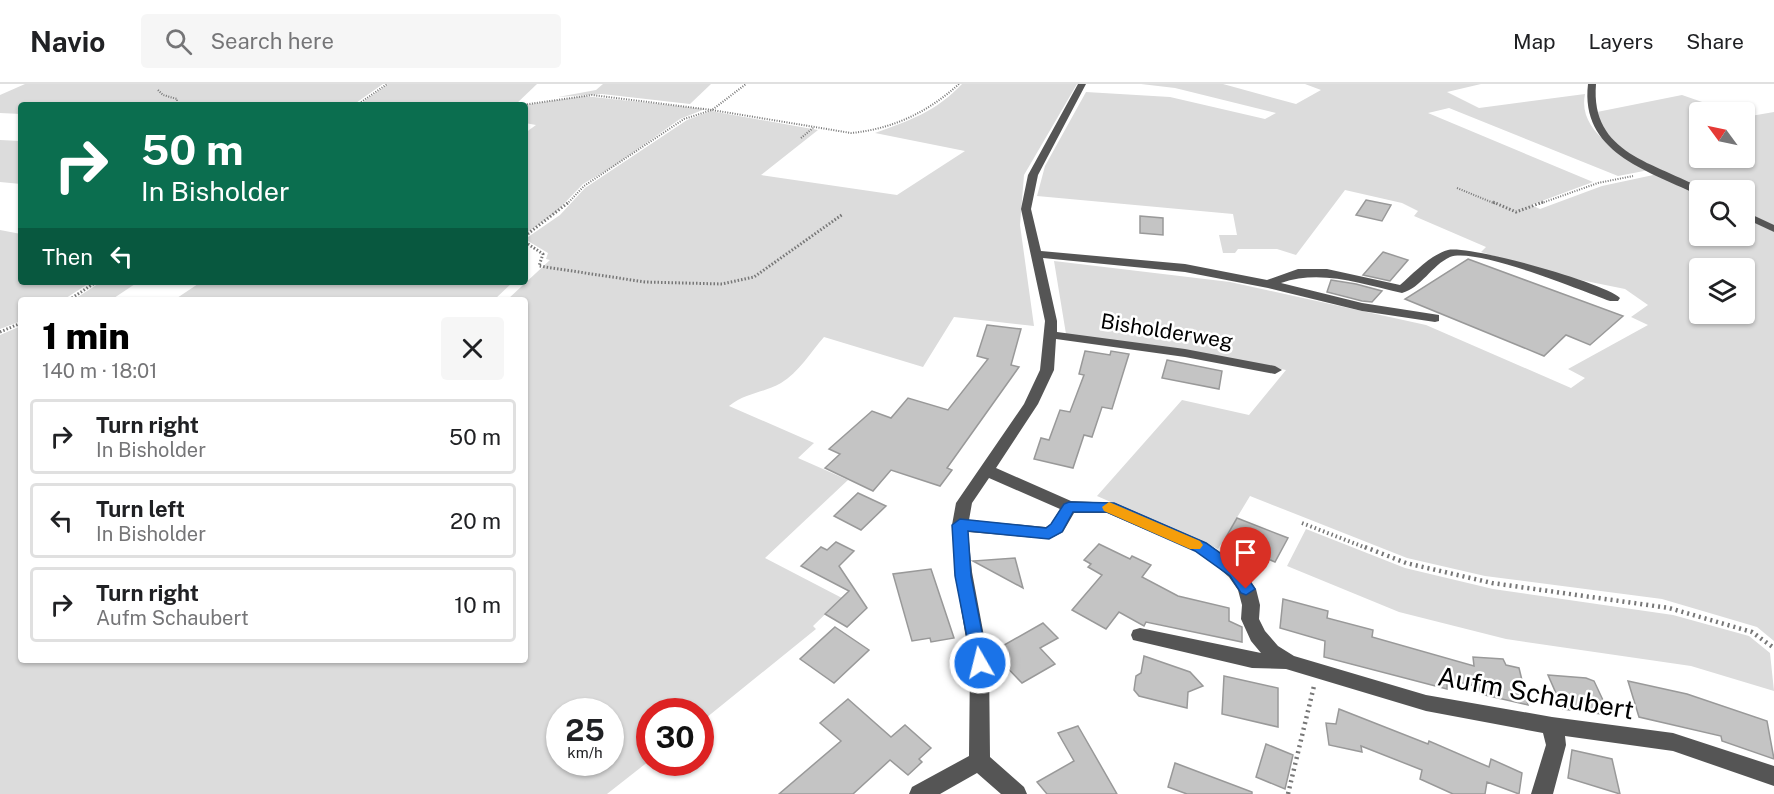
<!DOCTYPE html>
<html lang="en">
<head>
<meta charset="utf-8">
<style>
  body { margin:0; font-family:"Public Sans",sans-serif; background:#f6f6f6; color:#202124; height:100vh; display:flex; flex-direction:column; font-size:22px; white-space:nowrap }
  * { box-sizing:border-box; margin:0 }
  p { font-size:20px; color:#757577 }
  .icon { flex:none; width:33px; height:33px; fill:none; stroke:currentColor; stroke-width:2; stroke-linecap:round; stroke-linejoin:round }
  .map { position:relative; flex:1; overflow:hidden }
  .drawer { position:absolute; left:18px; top:213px; width:510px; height:366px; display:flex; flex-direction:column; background:#fff; border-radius:6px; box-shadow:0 2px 4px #0004 }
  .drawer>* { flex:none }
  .guide { position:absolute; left:18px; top:18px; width:510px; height:183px; border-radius:6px; box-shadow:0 2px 4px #0004; background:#0b6e4f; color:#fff; overflow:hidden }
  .needle { width:39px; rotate:303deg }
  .buttons { position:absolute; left:1689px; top:18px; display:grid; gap:12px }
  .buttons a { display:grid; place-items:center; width:66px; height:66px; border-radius:6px; background:#fff; box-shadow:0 2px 4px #0004; font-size:30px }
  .speed { position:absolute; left:546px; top:614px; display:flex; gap:12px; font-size:30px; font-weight:700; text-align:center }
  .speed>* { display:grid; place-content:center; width:78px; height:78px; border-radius:50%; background:#fff; box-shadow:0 2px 4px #0004; line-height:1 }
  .speed small { font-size:15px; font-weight:400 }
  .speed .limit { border:9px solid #d22; background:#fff; color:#111 }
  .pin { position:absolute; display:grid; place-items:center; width:51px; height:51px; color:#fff; margin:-62px -26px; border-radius:50% 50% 50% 0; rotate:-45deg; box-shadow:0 0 6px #0007 }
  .pin .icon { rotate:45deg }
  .me { position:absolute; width:66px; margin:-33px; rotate:352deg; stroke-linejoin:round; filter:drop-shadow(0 0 4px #0008) }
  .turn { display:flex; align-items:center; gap:21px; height:126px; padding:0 24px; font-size:27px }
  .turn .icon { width:78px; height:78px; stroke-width:2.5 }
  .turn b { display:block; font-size:42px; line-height:51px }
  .then { display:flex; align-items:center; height:57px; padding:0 24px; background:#0003; gap:12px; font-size:22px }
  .round { display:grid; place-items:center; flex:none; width:63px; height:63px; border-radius:6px; background:#f6f6f6 }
  .summary { display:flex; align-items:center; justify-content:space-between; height:102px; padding:0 24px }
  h1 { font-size:36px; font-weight:800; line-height:45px; color:#000 }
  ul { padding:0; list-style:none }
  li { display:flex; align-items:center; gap:18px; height:75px; margin:0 12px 9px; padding:0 12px; border:3px solid #e0e0e0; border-radius:6px }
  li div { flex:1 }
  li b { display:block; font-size:22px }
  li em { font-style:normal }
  header { display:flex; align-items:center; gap:36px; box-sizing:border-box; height:84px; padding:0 30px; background:#fff; border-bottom:2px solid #e0e0e0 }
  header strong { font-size:28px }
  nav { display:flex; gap:33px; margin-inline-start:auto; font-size:21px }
  .search { width:420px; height:54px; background:#f6f6f6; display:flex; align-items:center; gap:15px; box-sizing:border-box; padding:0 21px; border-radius:6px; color:#757577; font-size:22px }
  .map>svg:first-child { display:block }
</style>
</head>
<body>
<header>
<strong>Navio</strong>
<div class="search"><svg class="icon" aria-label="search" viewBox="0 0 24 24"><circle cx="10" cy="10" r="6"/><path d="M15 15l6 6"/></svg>Search here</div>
<nav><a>Map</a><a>Layers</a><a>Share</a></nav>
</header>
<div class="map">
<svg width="1774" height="710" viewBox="0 0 1774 710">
  <rect width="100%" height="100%" fill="#fff"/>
  <g fill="#dcdcdc" fill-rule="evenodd">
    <polygon points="25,0 383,0 353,21 21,21 21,30 0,29 0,11"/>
    <polygon points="388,0 537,0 515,21 359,21"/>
    <polygon points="603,0 711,0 690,20 602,10 558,13 596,6"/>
    <path d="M 962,0 L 1077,0 L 1024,91 L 1020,141 L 1034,242 L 954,233 L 923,283 L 824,253 C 811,268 798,289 781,299 C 764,309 747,308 729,322 L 814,359 L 798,374 L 848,396 L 765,474 L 842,514 L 813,542 L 816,545 L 701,638 L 700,627 L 650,627 L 649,677 L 607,710 L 0,710 L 0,251 L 21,242 L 21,576 L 525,576 L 525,216 L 507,216 L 550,176 L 546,175 L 548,169 L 528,157 L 528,153 L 560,131 L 585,104 L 687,36 L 711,27 L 818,46 L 761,91 L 897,111 L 965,67 L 875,49 C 909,37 937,27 962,0 ZM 560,627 L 610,627 L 610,678 L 560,678 Z"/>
    <path d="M 1141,0 L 1223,0 L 1296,20 L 1321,6 L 1305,0 L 1481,0 L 1447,8 L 1479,24 L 1585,10 C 1577,48 1623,70 1649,86 L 1618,92 L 1449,24 L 1428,29 L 1593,98 L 1531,121 L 1540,125 L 1602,102 L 1658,90 L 1699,111 L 1700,152 L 1744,152 L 1745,133 L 1774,148 L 1774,557 L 1757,543 L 1662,515 L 1485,492 L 1407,474 L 1250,412 L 1218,465 L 1097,412 L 1182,316 L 1249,331 L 1286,286 L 1184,266 L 1066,250 L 1054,177 L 1230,198 L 1426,241 L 1571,304 L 1585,294 L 1568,285 L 1648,241 L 1631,233 L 1648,221 L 1625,205 L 1556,191 L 1481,168 L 1486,163 L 1414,132 L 1418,127 L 1402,119 L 1345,106 L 1296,171 L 1277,165 L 1238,165 L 1235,169 L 1223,169 L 1219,151 L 1237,151 L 1233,130 L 1037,112 L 1045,82 L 1086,8 L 1170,13 L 1265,35 L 1276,29 L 1175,4 ZM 1700,184 L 1744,184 L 1744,230 L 1700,230 Z"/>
    <polygon points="1682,11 1731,28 1700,28 1700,74 1744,74 1745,33 1774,28 1774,142 1745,128 1744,106 1701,106 1634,73 1618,62 1602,45 1597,28"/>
    <polygon points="584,12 705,25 680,35 614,82 583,100 555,129 525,150 525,49 536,41 525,39 525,21"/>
    <polygon points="0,56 21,57 21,100 0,98"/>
    <polygon points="0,146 21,150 21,198 91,198 63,216 21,216 21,237 0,245"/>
    <polygon points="101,198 138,198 111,216 73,216"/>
    <polygon points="201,198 513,198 494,216 174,216"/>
    <polygon points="1306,445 1405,484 1493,505 1673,531 1749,552 1770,569 1774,607 1691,582 1506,555 1399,528 1287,482"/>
  </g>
  <g fill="#c4c4c4" stroke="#999" stroke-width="1.5">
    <polygon points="1366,116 1391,121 1382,137 1356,131"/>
    <polygon points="1140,132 1163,134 1163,151 1140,149"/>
    <polygon points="1383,168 1408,176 1390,197 1363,191"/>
    <polygon points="1468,175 1623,232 1590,261 1566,251 1544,272 1405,215"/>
    <polygon points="1331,196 1356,200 1382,207 1372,218 1362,217 1327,208"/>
    <polygon points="987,241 1021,245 1011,281 1019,283 947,384 952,386 940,402 891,386 873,407 825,384 840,370 829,365 872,327 891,334 908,314 948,326 988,275 977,272"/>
    <polygon points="1085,267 1110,271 1111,267 1129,270 1112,325 1102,323 1092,353 1084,351 1073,384 1034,375 1041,354 1049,356 1060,326 1070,328 1084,291 1079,290"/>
    <polygon points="1167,276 1222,287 1219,305 1162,294"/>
    <polygon points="858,409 886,422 861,446 834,432"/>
    <polygon points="1237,434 1288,454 1275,478 1234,461 1237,457 1226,453"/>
    <polygon points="836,458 854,467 839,482 867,524 847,543 825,530 849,507 801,482 821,463 827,466"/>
    <polygon points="1099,460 1130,475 1132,472 1151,481 1142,493 1178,512 1229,524 1229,537 1242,543 1242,558 1146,538 1144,542 1119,528 1106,545 1072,526 1102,491 1088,483 1091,480 1084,476"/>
    <polygon points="1015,474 1023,504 973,477"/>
    <polygon points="931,485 954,554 931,558 930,554 912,557 893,490"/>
    <polygon points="1283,515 1328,527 1327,534 1373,546 1372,553 1474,582 1473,573 1503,575 1506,581 1519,584 1528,621 1480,610 1479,603 1447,595 1447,605 1324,573 1325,557 1280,544"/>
    <polygon points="1043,539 1058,554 1040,564 1055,580 1022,599 992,568"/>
    <polygon points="835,543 869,566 834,599 800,575"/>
    <polygon points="1144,572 1190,588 1203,602 1188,608 1187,624 1139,612 1134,606 1136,592 1141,589"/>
    <polygon points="1548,591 1586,594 1594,597 1610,631 1563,625"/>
    <polygon points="1224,592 1278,604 1278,643 1222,630"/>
    <polygon points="1628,597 1687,610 1767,637 1774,675 1722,657 1721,652 1639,633"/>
    <polygon points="848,615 891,653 905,641 931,664 919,675 922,678 908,691 890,676 853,710 779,710 841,657 820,639"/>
    <polygon points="1339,625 1428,660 1429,657 1489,683 1491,675 1522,689 1519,710 1487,698 1485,710 1453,710 1420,695 1422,686 1361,662 1362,668 1329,661 1326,639 1336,640"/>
    <polygon points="1078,642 1117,710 1047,710 1037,698 1074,677 1058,649"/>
    <polygon points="1266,660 1293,671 1285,705 1256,693"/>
    <polygon points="1572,666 1612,675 1620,710 1568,694"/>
    <polygon points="1175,679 1252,708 1252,710 1187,710 1168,703"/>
  </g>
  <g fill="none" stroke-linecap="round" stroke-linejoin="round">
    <g stroke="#777" stroke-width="2" stroke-dasharray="1 1.5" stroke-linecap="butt">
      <polyline points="158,6 163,11 177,15 177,21"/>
      <polyline points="357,21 387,0"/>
      <polyline points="522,21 592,11 712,26 746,0"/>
      <polyline points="801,54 813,44"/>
      <polyline points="1457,104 1496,120"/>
      <path d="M 567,120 L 584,102 L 684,35 L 712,26 L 851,49 C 893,45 928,28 959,0"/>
      <polyline points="1539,120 1598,99 1633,92"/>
    </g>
    <g stroke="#777" stroke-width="3" stroke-dasharray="1.5 2" stroke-linecap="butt">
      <polyline points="1493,118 1516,128 1543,118"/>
      <polyline points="525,152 569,118"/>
      <polyline points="525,158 543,170 539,182 645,198 722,200 754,193 843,130"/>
      <polyline points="69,216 96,198"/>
      <polyline points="0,248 21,239"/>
    </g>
    <polyline stroke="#777" stroke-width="4" stroke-dasharray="1.5 3" stroke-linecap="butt" points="1302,439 1369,465"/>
    <g stroke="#777" stroke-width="4.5" stroke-dasharray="2 4" stroke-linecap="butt">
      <polyline points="1365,463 1406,479 1492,499 1669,524 1752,548 1774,564"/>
      <polyline points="1288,710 1314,602"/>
    </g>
    <g fill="#555" fill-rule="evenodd">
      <path d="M 1078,0 L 1086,0 L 1038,91 L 1031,125 L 1041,167 L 1185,180 L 1267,196 L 1298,185 L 1327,185 L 1400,201 C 1414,189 1430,171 1448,166 C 1470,161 1605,199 1620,214 L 1618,217 L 1610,217 C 1580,206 1476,163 1450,173 C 1432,181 1421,204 1402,209 C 1361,200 1321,185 1281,199 L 1362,219 L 1439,231 L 1439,237 L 1435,238 L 1362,227 L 1268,204 L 1185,188 L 1043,174 L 1057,237 L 1057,248 L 1185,265 L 1275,282 L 1282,286 L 1275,290 L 1185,273 L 1056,255 L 1054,286 L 1038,320 L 996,384 L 1071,417 L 1115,419 L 1207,459 L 1241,483 L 1256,505 L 1260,521 L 1259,535 L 1265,547 L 1278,562 L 1294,572 L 1426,611 L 1552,633 L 1673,649 L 1774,682 L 1774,702 L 1673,667 L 1565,652 L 1566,661 L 1553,710 L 1531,710 L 1546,661 L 1543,649 L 1426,627 L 1286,585 L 1252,584 L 1133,556 L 1131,551 L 1133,546 L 1140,544 L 1261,569 L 1251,557 L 1241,535 L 1242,521 L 1238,506 L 1229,493 L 1213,479 L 1195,467 L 1107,429 L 1074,429 L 1063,448 L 1049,455 L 968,448 L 972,488 L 989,579 L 990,673 L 1024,703 L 1027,710 L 1001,710 L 977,689 L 940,710 L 909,710 L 912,703 L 969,672 L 970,579 L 955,488 L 952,441 L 956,419 L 1024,320 L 1040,286 L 1045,237 L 1021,125 L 1028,91 ZM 989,394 L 1060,425 L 1051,440 L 1046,443 L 969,436 L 972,419 Z"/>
      <path d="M 1588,0 L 1596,0 C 1590,71 1656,78 1704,106 L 1700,106 L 1700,111 L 1696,110 C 1646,86 1580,68 1588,0 Z"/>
      <polygon points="1744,127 1774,141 1774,148 1744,134"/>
    </g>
  </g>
  <polygon fill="#1a73e8" stroke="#114b97" stroke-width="1.5" points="1069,418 1114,419 1206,459 1241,484 1255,505 1246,511 1241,509 1230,492 1195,467 1107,428 1073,428 1062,448 1049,455 968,447 971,492 988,579 986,584 973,584 955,492 952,441 960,435 1046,444 1051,440 1064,420"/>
  <polygon fill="#f59e0b" points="1109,418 1200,457 1203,461 1200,465 1190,465 1104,427 1102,423"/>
  <g text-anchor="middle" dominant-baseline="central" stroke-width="5" stroke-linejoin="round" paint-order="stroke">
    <g font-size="21" fill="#000" stroke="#fff">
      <text transform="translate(1167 247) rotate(9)">Bisholderweg</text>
    </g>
    <g font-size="26" fill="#000" stroke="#fff">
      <text transform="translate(1536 609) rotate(10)">Aufm Schaubert</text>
    </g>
  </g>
</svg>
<div class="buttons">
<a><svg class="needle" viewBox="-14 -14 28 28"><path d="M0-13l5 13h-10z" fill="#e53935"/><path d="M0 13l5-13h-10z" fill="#757577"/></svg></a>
<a><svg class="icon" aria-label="search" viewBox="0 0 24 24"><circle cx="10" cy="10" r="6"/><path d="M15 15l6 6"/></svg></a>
<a><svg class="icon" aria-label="layers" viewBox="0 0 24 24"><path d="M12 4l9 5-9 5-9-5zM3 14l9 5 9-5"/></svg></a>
</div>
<div class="speed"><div>25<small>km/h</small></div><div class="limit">30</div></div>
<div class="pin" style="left:1246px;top:505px;background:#d93025"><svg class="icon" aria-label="arrive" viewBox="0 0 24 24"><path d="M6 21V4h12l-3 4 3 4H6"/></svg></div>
<svg class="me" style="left:980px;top:579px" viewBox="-20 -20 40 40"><circle r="17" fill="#1a73e8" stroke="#fff" stroke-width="3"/><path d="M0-11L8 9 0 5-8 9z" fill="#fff"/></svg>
<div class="guide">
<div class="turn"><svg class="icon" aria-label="right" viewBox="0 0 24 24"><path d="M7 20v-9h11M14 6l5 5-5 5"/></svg><div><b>50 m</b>In Bisholder</div></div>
<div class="then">Then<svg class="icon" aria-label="left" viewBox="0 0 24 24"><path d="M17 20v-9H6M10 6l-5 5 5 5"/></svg></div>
</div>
<section class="drawer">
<div class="summary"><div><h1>1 min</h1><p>140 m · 18:01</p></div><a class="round"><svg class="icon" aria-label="close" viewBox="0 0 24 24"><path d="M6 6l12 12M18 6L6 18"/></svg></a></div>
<ul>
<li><svg class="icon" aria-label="right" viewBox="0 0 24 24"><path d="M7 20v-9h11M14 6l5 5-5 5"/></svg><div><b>Turn right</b><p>In Bisholder</p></div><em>50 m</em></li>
<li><svg class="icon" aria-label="left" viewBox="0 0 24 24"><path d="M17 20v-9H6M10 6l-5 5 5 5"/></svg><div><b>Turn left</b><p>In Bisholder</p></div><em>20 m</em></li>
<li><svg class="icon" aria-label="right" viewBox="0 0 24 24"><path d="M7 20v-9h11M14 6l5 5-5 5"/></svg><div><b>Turn right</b><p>Aufm Schaubert</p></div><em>10 m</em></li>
</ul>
</section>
</div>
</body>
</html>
